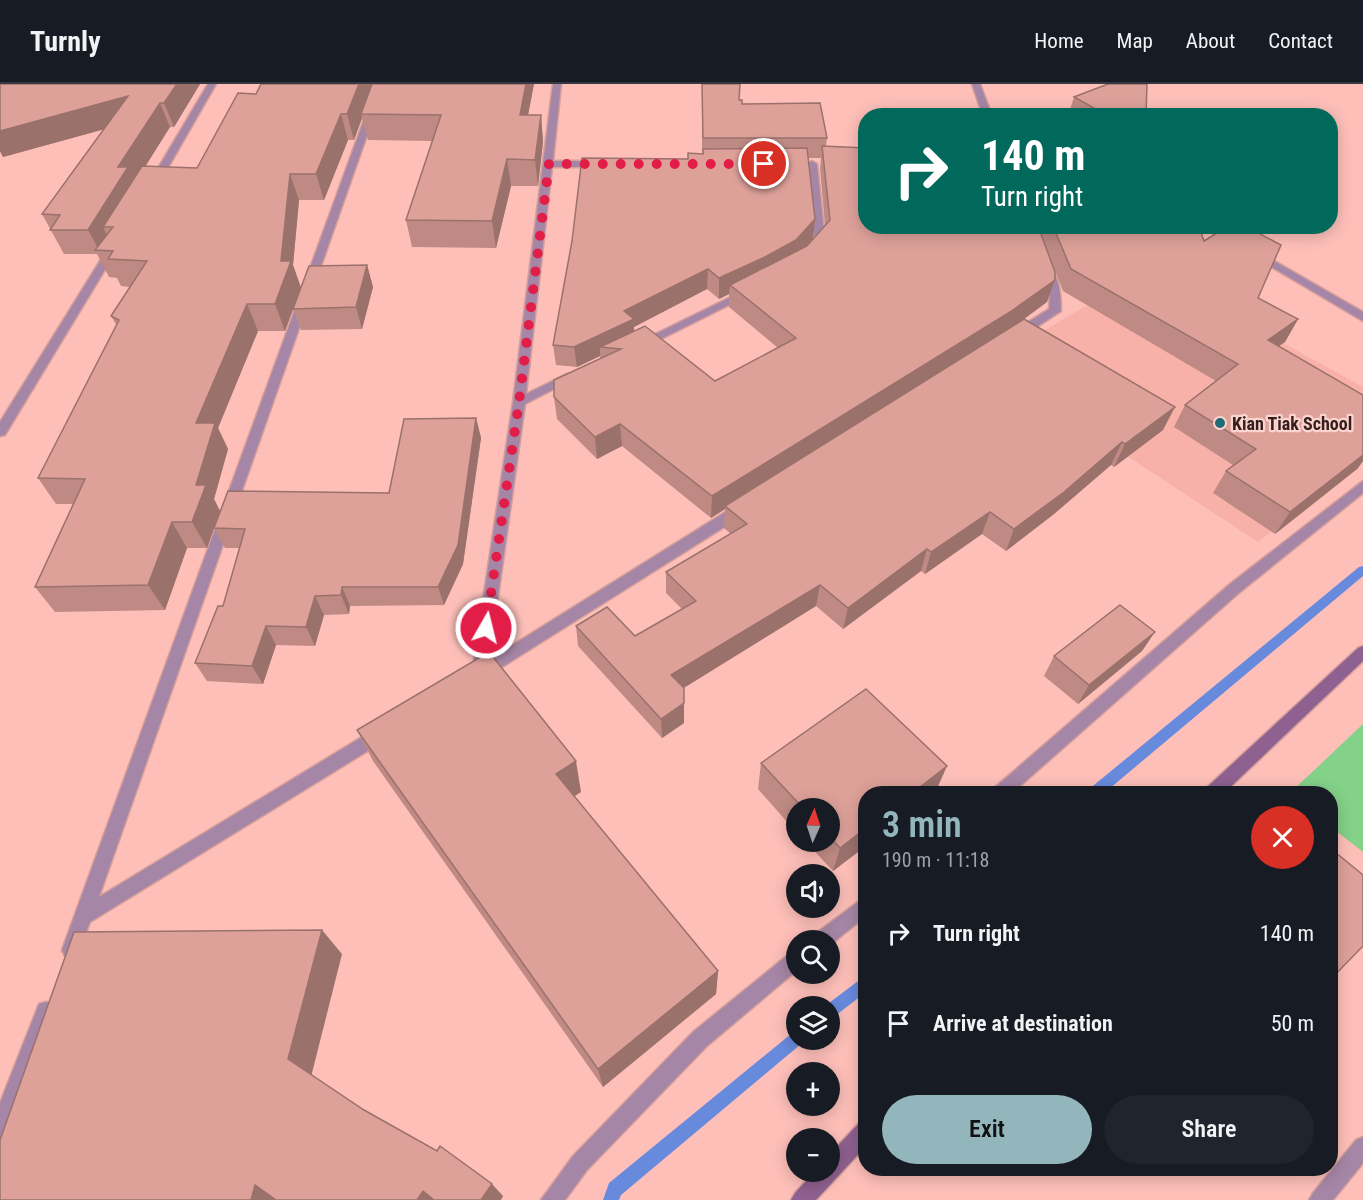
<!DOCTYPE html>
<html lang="en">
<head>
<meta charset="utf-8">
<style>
  body { margin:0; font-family:"Roboto Condensed",sans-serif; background:#20242c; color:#f1f3f6; height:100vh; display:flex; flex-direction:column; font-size:22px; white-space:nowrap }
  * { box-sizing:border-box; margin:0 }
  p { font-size:20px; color:#9ea1a6 }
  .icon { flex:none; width:33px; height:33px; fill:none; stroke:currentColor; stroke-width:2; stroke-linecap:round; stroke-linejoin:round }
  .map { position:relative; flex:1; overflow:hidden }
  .details { position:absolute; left:858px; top:702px; width:480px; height:390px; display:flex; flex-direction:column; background:#171b24; border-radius:24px; box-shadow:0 3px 15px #0003 }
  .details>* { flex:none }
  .banner { position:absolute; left:858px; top:24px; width:480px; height:126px; border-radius:24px; box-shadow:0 3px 15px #0003; background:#00695c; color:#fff; overflow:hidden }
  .needle { width:39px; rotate:3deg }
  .fabs { position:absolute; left:786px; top:714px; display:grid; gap:12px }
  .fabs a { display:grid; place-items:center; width:54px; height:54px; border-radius:50%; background:#171b24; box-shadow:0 3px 15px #0003; font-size:30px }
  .pin { position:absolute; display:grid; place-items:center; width:51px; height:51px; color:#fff; margin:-26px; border:3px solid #fff; border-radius:50%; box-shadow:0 2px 6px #0007 }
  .me { position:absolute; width:66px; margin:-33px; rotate:8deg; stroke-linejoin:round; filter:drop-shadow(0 0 4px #0008) }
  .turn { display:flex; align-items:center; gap:21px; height:126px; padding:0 24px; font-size:27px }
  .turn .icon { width:78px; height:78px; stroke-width:2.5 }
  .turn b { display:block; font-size:42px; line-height:51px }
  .round { display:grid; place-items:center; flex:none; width:63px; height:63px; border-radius:32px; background:#20242c }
  .overview { display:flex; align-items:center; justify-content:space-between; height:102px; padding:0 24px }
  h1 { font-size:36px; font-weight:600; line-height:45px; color:#93b6bc }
  .cta { display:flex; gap:12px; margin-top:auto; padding:12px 24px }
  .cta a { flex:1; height:69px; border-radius:36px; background:#93b6bc; color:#111; font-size:24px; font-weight:600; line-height:69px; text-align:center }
  .cta a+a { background:#20242c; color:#f1f3f6 }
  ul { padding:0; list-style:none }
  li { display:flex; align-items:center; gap:18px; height:90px; padding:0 24px }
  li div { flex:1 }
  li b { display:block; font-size:22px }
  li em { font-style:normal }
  header { display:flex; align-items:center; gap:36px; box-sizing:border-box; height:84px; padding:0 30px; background:#171b24; border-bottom:2px solid #363941 }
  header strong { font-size:28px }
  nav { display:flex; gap:33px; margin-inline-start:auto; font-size:21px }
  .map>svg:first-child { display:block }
</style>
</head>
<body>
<header>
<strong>Turnly</strong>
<nav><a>Home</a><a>Map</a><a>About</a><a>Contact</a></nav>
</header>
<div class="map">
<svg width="1363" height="1116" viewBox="0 0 1363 1116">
  <rect width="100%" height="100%" fill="#febfb9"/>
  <polygon fill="#f7b1a9" points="1160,191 1363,303 1363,375 1258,458 987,280 1084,223"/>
  <polygon fill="#84d189" points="1363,640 1363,768 1331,743 1330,710 1290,709"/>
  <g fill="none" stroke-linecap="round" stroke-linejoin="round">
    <g fill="#688add" fill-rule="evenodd">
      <polygon points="1363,482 1363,492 1103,710 1087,710 1088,706 1359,483"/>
      <polygon points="866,891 866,908 835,932 830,934 830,922 825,922"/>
      <polygon points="796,947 796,956 804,956 801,960 621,1111 619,1116 603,1116 609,1099 791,950"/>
    </g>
    <g stroke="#d69f9a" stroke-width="3">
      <g id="street">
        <polygon points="208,0 216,0 158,101 149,103 148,101"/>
        <polygon points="377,0 385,0 99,813 375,645 381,643 387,645 389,650 387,655 90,838 77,872 71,875 65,872 62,866"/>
        <polygon points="553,0 561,0 553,77 600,77 605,80 600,83 552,83 526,310 567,290 575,290 577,293 525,320 489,576 735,422 745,422 747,426 745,430 486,593 481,595 475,593 472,589 513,318"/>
        <polygon points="972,0 980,0 992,32 983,32"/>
        <polygon points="812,77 817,80 825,157 816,168 812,169 807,166 815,157 807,80"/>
        <polygon points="1205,142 1218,142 1242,158 1237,161 1233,160"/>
        <polygon points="113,161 118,164 5,351 0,352 0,338 108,164"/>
        <polygon points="1257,167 1363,228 1363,237 1253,172 1253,168"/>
        <path d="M 1046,182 C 1060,188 1061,214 1061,227 L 1020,254 L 1012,254 L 1012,248 L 1049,225 L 1050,210 L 1041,185 Z"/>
        <polygon points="747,205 753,208 751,210 643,264 639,265 633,261"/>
        <polygon points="1363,397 1363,409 1240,508 1011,710 991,710 993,705 1230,500"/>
        <polygon points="866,812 866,832 830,861 830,856 812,856 815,850"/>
        <polygon points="796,867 796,887 707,962 587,1086 565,1116 541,1116 573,1072 693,948 789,870"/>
        <polygon points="46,918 53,920 55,927 7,1051 0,1054 0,1019 39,920"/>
        <polygon points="1363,1053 1363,1079 1333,1116 1309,1116 1313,1109 1356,1056"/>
      </g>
    </g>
    <g stroke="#d69f9a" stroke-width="3">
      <g id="secondary">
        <polygon points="1363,562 1363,577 1223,710 1203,710 1205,705 1358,564"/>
        <polygon points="866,1036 866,1062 816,1116 791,1116 795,1109 814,1088 830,1088 830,1070 859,1039"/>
      </g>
    </g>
    <use href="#street" fill="#a686a6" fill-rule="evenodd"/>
    <use href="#secondary" fill="#8f6190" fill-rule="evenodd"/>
  </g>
  <g fill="#bf8a84" fill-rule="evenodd">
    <polygon points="0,0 200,0 174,43 170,43 145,82 197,84 256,10 261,0 534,0 528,31 541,31 543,58 538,102 511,102 496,164 412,163 406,136 432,57 368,56 362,34 354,56 348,56 324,116 299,116 293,181 301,204 367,181 373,203 362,245 301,246 293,225 285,247 258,247 218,344 228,365 214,415 220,427 207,464 187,464 165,526 55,528 35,503 73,420 56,420 38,394 117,242 111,232 130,203 121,202 117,194 109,193 97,170 64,170 42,130 104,45 3,73 0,67"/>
    <path d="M 702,0 L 739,16 L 742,20 L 827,54 L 826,62 L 866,142 L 1199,142 L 1204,157 L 1258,214 L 1298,235 L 1285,258 L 1278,262 L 1363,311 L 1363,377 L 1357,385 L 1275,450 L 1213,409 L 1226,387 L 1233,381 L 1174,343 L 1185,321 L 1216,297 L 1063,207 L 1055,187 L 1047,218 L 1023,236 L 1163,346 L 1114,383 L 1111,381 L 1054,430 L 1006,467 L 982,450 L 925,490 L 921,487 L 843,545 L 816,522 L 684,604 L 684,639 L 662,654 L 578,562 L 576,542 L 635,552 L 682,525 L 666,509 L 666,488 L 731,450 L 724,444 L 725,425 L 711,434 L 622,362 L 597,375 L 557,335 L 554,313 L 600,275 L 600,272 L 577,283 L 556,281 L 553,261 L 688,75 L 702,70 ZM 808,74 L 821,74 L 820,84 L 825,141 L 813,155 L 815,135 ZM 707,205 L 719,215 L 729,210 L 729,223 L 778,264 L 715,297 L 634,246 L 634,243 Z"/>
    <polygon points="1074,13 1145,32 1068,32"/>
    <polygon points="476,334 481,354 463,480 444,521 350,522 349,530 324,531 315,562 276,561 263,600 207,597 195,579 223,522 239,464 225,464 214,444 389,409"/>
    <polygon points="1142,567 1078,620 1044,592 1054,572"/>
    <polygon points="357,646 581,708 574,712 718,887 716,910 603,1003 373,677"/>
    <polygon points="761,679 936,707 833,787 806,758 830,758 830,724 796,724 796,748 758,705"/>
  </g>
  <g fill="#9b716c">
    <polygon points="177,0 200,0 174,43 164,19"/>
    <polygon points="359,0 375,0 361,30 362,34 354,56 347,30"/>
    <polygon points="526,0 534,0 523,57 520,31"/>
    <polygon points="128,12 138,36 3,73 0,67 0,47"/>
    <polygon points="160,19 170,43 135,99 113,143 103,143 109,156 99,166 88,146 118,83"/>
    <polygon points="341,30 348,56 324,116 316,90"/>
    <polygon points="541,31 543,58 538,102 535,76"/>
    <polygon points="507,75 511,102 496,164 492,137"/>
    <polygon points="290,90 299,116 293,181 301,204 285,247 275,220 281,177"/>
    <polygon points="815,135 813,155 794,176 730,201 729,210 719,215 719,194"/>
    <polygon points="367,181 373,203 362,245 356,223"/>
    <polygon points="708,185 707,205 634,243 635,255 600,263 600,272 577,283 574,263 624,227"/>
    <polygon points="1055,196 1047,218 1003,250 725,422 725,425 711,434 712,412"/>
    <polygon points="247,220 258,247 218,344 228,365 214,415 220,427 207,464 192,438 196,401 196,339"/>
    <polygon points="1298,235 1285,258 1255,279 1268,256"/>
    <polygon points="1175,323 1163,346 1114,383 1125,360"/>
    <polygon points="476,334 481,354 463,480 444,521 438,503"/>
    <polygon points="620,340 622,362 597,375 595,353"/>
    <polygon points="1122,358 1111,381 1054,430 1006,467 1014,445"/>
    <polygon points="1363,367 1363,377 1357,385 1275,450 1290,428"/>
    <polygon points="990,428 982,450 925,490 931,468"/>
    <polygon points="172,438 187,464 165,526 148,501"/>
    <polygon points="927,465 921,487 843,545 848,524"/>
    <polygon points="820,501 816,522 672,611 671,591"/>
    <polygon points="342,503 350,522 349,530 341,511"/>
    <polygon points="315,512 324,531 315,562 306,543"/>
    <polygon points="266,542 276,561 263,600 252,582"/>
    <polygon points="1155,548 1142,567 1078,620 1089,601"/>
    <polygon points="684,619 684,639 662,654 661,635"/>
    <polygon points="576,677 581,708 562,720 556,690"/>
    <polygon points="947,682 936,707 934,710 911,710"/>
    <polygon points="866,744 866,762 833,787 840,764"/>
    <polygon points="322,846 342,870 311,993 288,975"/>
    <polygon points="718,887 716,910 603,1003 598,985"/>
    <polygon points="492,1100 503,1112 501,1116 481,1116"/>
    <polygon points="255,1101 281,1116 251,1116"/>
    <polygon points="423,1107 435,1116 417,1116"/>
  </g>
  <g fill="#dea19a" stroke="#9b716c" stroke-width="1.5">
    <polygon points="0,0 177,0 164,19 160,19 118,83 128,83 88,146 50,146 60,131 42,130 128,12 0,47"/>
    <polygon points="261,0 359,0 347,30 341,30 316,90 290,90 281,177 291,177 275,220 247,220 196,339 215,339 196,401 206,401 192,438 172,438 148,501 35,503 85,395 38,394 119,236 111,232 147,177 108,175 113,167 95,166 113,143 103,143 142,82 197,84 238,9 256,10"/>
    <polygon points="372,0 526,0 520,31 541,31 535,76 507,75 492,137 406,136 441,31 361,30"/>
    <polygon points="702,0 740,0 739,16 742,16 742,20 820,19 827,54 703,54"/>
    <polygon points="1108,0 1147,0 1146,30 1142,32 1108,32 1074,13"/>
    <polygon points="822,62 866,64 866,142 1038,142 1055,188 1055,196 1010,228 712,412 620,340 595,353 554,313 554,296 621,265 600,263 645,242 715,297 796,254 730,201 807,162 830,136"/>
    <polygon points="807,64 815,135 796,156 763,174 719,194 708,185 624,227 634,235 574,263 553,261 572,157 582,74 688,75 688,69 703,70 703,65"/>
    <polygon points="1053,142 1199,142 1204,157 1228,142 1245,142 1281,161 1258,214 1298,235 1268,256 1363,311 1363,371 1290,428 1226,387 1256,365 1185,321 1238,280 1071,185"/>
    <polygon points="367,181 356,223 293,225 309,182"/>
    <polygon points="1024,235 1175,323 1125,360 1122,358 1064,408 1014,445 990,428 931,468 927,465 848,524 820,501 671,591 684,604 684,619 661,635 576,542 607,523 635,552 696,517 666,488 747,440 725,422"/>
    <polygon points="476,334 458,461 438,503 342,503 341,511 315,512 306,543 266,542 252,582 195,579 218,522 223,522 245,445 214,444 228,407 389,409 404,335"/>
    <polygon points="1120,521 1155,548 1089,601 1054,572"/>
    <polygon points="489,568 576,677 556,690 718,887 598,985 357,646"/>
    <polygon points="866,605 947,682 911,710 866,710 866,744 840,764 830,753 830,724 803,724 761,679"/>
    <polygon points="1330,764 1363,791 1363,862 1330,896"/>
    <polygon points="322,846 288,975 364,1026 437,1067 440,1062 492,1100 481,1116 434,1116 423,1107 417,1116 276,1116 255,1101 251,1116 0,1116 0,1056 74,848"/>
  </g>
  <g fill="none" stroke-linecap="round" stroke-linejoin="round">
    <polyline stroke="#e11d48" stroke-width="10" stroke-dasharray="0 18" points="486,544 519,318 549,80 764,80"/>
  </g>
  <circle fill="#206b74" stroke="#fbd4cf" stroke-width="2" cx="1220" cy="339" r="6"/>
  <g text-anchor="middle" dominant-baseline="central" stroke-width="4.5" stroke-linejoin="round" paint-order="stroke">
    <g font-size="18" font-weight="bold" fill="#351e1c" stroke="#fbd4cf" text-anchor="start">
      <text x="1232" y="339">Kian Tiak School</text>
    </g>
  </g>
</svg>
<div class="fabs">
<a><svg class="needle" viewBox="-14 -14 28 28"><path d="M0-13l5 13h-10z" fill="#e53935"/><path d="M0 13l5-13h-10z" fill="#9ea1a6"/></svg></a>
<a><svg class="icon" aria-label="sound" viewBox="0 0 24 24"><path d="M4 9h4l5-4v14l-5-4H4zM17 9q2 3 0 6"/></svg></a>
<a><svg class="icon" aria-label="search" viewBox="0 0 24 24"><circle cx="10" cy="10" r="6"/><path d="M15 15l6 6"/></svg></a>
<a><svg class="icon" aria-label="layers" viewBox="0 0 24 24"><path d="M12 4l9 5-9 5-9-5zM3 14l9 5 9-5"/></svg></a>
<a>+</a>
<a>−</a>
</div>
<div class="pin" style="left:764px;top:80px;background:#d93025"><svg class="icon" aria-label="arrive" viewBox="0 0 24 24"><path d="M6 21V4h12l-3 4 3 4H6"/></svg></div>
<svg class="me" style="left:486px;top:544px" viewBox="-20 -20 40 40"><circle r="17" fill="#e11d48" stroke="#fff" stroke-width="3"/><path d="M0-11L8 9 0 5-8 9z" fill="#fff"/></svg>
<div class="banner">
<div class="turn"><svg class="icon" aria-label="right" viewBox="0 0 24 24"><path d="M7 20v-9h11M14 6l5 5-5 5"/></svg><div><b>140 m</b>Turn right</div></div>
</div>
<section class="details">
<div class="overview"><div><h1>3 min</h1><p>190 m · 11:18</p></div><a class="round" style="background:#d93025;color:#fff"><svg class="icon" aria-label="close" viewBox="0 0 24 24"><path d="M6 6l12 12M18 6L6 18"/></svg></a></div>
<ul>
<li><svg class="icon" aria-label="right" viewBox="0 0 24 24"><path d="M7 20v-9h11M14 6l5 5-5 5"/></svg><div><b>Turn right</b></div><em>140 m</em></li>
<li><svg class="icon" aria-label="arrive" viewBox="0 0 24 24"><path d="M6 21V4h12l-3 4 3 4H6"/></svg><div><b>Arrive at destination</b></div><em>50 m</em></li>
</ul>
<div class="cta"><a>Exit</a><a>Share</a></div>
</section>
</div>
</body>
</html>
